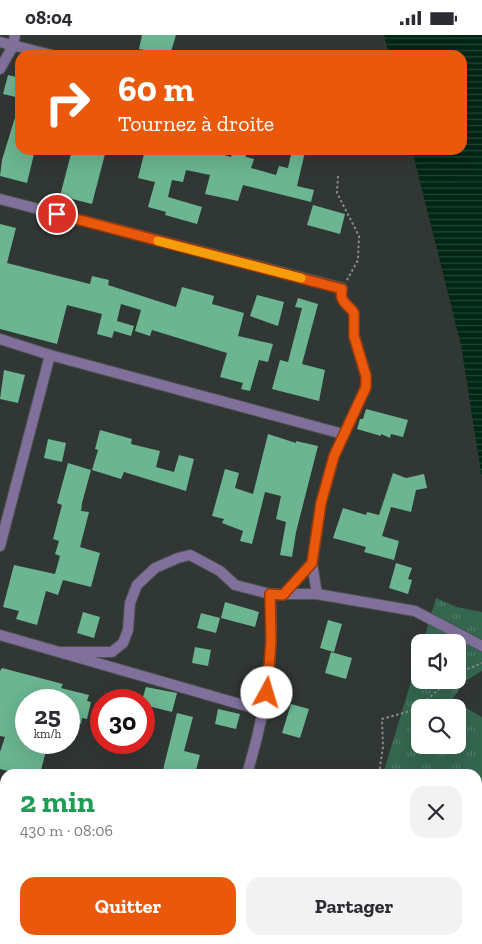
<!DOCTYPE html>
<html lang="fr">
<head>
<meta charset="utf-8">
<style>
  body { margin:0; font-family:"Zilla Slab",serif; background:#f2f2f3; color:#2b2b33; height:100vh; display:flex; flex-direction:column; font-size:19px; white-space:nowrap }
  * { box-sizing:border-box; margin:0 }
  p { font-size:16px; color:#7c7c81 }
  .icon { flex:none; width:28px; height:28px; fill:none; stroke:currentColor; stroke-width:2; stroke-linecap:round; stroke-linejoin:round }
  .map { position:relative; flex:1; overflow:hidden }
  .drawer { position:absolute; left:0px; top:734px; width:482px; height:176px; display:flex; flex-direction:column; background:#fff; border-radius:15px 15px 0 0; box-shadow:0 5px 20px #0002 }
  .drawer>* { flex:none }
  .guide { position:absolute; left:15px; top:15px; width:452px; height:105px; border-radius:15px; box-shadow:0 5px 20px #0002; background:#ea580c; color:#fff; overflow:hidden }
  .fabs { position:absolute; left:411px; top:599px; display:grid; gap:10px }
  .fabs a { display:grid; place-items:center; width:55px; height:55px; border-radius:10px; background:#fff; box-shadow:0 5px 20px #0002; font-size:25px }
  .speed { position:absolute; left:15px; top:654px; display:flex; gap:10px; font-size:25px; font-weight:700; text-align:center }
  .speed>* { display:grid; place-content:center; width:65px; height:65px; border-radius:50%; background:#fff; box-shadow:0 5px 20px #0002; line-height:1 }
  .speed small { font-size:12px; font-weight:400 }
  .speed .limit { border:8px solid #d22; background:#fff; color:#111 }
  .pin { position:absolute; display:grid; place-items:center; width:42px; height:42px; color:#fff; margin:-21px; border:2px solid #fff; border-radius:50%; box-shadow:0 1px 5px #0007 }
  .me { position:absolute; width:55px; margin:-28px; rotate:6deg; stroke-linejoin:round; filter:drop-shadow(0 0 4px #0008) }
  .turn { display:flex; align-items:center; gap:18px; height:105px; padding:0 20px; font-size:22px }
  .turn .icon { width:65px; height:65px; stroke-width:2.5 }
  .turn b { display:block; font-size:35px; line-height:42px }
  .round { display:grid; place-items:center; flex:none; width:52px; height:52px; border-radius:15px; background:#f2f2f3 }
  .headline { display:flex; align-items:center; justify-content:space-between; height:85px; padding:0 20px }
  h1 { font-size:30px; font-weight:700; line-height:38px; color:#1e9e55 }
  .action { display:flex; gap:10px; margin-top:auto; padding:10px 20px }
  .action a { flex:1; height:58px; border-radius:15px; background:#ea580c; color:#fff; font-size:20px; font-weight:700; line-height:58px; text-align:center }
  .action a+a { background:#f2f2f3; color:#2b2b33 }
  .status { display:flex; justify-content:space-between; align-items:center; height:35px; padding:0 25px; background:#fff; direction:ltr }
  .status svg { height:14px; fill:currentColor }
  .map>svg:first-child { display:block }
</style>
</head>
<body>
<div class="status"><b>08:04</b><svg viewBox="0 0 49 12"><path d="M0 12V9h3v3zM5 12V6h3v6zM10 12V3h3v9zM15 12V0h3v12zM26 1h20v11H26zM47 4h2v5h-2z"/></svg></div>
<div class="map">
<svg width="482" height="909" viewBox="0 0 482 909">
  <defs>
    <pattern id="grass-tufts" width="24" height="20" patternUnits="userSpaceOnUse" patternTransform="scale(1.25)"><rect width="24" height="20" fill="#356750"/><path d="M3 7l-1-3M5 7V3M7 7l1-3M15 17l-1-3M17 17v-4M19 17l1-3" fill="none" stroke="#527d69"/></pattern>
    <pattern id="water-rules" width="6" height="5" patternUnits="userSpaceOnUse" patternTransform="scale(1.25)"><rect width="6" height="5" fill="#002616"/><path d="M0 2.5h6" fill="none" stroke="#254638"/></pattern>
  </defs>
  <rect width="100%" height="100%" fill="#313734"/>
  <path fill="url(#grass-tufts)" fill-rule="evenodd" d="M 436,563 L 457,572 L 482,577 L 482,636 L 465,646 L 452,665 L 482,682 L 482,900 L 478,900 L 478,739 L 383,739 L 420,617 L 420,645 L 458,645 L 458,608 L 423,607 ZM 420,672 L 458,672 L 458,710 L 420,710 Z"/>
  <polygon fill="url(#water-rules)" points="384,0 482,0 482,444 461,310 412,115 462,115 462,20 389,20"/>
  <g fill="#6bb591">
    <polygon points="142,0 176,0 170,20 139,14"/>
    <polygon points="8,40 20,43 20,63 3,59"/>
    <polygon points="17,76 20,77 20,115 35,115 27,148 0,141 2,125"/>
    <polygon points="72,115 106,115 92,169 60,161"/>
    <polygon points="145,115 179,117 180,115 202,115 210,118 211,116 231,122 233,115 245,115 246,122 254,124 251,133 276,140 279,131 288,133 292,115 305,117 297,151 314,155 311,167 243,150 238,166 205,159 210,140 186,135 183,147 172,145 168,162 202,172 197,189 165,180 166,177 148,172 155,147 138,143"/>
    <polygon points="313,170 345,179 340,199 307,190"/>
    <polygon points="0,189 16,193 7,228 90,249 92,241 109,245 108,250 176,272 182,252 214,261 212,269 244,278 238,301 273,309 268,327 259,325 250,356 241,354 243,348 220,342 227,318 152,295 150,301 135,296 141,275 121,269 117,286 134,291 131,301 114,296 112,303 97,299 102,279 67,270 57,309 0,294"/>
    <polygon points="257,260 284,267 278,291 250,281"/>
    <polygon points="298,263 318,269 302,329 325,335 319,366 272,354 280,325 288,327 302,273 295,272"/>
    <polygon points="4,335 25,340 18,368 0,364"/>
    <polygon points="366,374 408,385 403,402 391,399 390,403 381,399 381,401 357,394 360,384 363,384"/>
    <polygon points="100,395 132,404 131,409 160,416 156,432 174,437 179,420 194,424 186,456 124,437 121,444 92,435 98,415 95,414"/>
    <polygon points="268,399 296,408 296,406 318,411 296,497 292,522 280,520 286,487 276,484 281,461 265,457 252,509 240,506 243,496 222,488 224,484 212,481 225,434 239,438 235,453 253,459"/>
    <polygon points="48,404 66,408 62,427 44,423"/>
    <polygon points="68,428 91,435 82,468 81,476 89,477 80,512 100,518 91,552 63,545 58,560 46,556 37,590 16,584 19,576 3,572 14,530 55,539 60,521 55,519 59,506 53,504 62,470 57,468"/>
    <polygon points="393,438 406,443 424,439 427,453 416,455 411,477 391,472 382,501 399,506 394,525 364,517 366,512 333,503 343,473 366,480 367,477 379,480"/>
    <polygon points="396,528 412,533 408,544 412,545 408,559 389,553"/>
    <polygon points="225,567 259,577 255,592 221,583"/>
    <polygon points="83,577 100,582 94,603 77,598"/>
    <polygon points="201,578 220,583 216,598 197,593"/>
    <polygon points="328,585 342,589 334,617 320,613"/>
    <polygon points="195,612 211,615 208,631 192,628"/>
    <polygon points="331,617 352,623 346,644 325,638"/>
    <polygon points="2,633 63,649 61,653 89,660 87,666 91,667 87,684 82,683 81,689 69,685 69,665 26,665 26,708 48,708 40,739 7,739 8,736 0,734 0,717 5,702 0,701 0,636"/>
    <polygon points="146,652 177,658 172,677 144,670 142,665"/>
    <polygon points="291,669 309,674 300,703 282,698"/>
    <polygon points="218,674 240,679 236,694 215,689"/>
    <polygon points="177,678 193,682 184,716 200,720 195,739 162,739"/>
  </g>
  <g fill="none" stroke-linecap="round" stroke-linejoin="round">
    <g stroke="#4d5350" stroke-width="12">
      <g id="street">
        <polyline points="0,7 52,20"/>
        <polyline points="0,34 13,11 15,0"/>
        <path d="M 0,164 L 342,253 C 339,267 347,268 354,278 L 354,301 L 366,341 L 366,352 L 334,421 L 321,468 L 312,528 L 317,559"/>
        <polyline points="0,304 50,320 343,399"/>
        <polyline points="0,511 50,320"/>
        <polyline points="283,560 312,528"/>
        <polyline points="0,600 264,676"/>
        <polyline points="62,617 112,617 123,608 128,595 130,568 137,550 155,533 178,523 190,520 220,536 235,550 270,559 317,559 415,576 482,611"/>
        <path d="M 247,739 C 265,679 275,622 270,559"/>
        <polyline points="0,754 5,756"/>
        <polyline points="222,905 222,909"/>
      </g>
    </g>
    <g stroke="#868c89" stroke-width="2" stroke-dasharray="2.5 2.5" stroke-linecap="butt">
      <polyline points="338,141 337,158 359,201 358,225 347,245"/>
      <polyline points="458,638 482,628"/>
      <polyline points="379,739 383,712 382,684 417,674 449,645"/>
      <polyline points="389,905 406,909"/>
      <polyline points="186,909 199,905"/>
    </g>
    <use href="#street" stroke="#80709b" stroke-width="10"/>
  </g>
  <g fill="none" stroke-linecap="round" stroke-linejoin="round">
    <g stroke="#983908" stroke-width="12">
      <path id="route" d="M 57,179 L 342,254 C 339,267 347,268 354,278 L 354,301 L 366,341 L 366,352 L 334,421 L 321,468 L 312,528 L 283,560 L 270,559 L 271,606 L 267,658"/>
    </g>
    <use href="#route" stroke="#ea580c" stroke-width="9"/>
    <polyline stroke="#f59e0b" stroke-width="9" points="158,206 301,243"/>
  </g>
</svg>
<div class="fabs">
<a><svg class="icon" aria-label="sound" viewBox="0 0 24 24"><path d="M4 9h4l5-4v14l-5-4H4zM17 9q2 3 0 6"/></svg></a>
<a><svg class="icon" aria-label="search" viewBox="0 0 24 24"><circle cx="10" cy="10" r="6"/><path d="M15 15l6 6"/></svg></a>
</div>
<div class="speed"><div>25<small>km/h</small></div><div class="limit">30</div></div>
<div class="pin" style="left:57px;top:179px;background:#d93025"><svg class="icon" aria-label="arrive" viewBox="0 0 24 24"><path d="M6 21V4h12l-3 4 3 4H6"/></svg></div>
<svg class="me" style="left:267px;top:658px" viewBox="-20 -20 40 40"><circle r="19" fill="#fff"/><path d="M0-13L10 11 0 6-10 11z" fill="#ea580c"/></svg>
<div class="guide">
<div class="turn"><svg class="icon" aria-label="right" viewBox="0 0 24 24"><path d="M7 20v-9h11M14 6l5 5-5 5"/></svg><div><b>60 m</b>Tournez à droite</div></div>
</div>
<section class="drawer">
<div class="headline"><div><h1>2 min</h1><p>430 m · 08:06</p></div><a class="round"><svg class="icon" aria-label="close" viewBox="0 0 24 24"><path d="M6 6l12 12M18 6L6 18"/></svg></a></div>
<div class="action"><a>Quitter</a><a>Partager</a></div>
</section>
</div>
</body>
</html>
